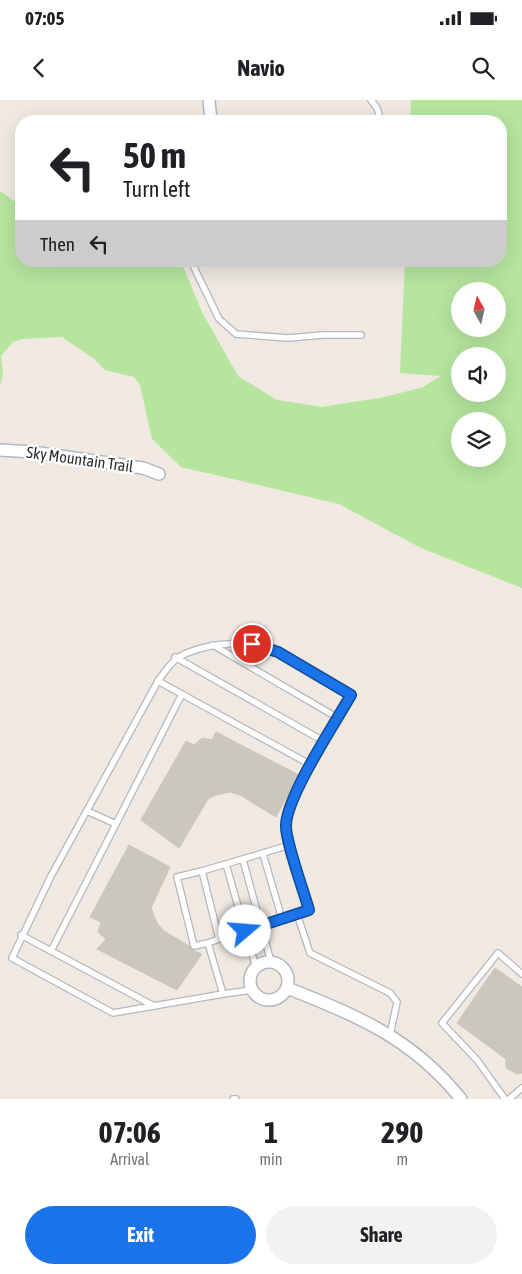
<!DOCTYPE html>
<html lang="en">
<head>
<meta charset="utf-8">
<style>
  body { margin:0; font-family:"Asap Condensed",sans-serif; background:#f2f2f2; color:#202124; height:100vh; display:flex; flex-direction:column; font-size:19px; white-space:nowrap }
  * { box-sizing:border-box; margin:0 }
  p { font-size:16px; color:#757577 }
  .icon { flex:none; width:28px; height:28px; fill:none; stroke:currentColor; stroke-width:2; stroke-linecap:round; stroke-linejoin:round }
  .map { position:relative; height:999px; overflow:hidden }
  .panel { display:flex; flex-direction:column; background:#fff; flex:1 }
  .panel>* { flex:none }
  .top-card { position:absolute; left:15px; top:15px; width:492px; height:152px; border-radius:20px; box-shadow:0 5px 20px #0002; background:#fff; color:#202124; overflow:hidden }
  .needle { width:32px; rotate:352deg }
  .controls { position:absolute; left:451px; top:182px; display:grid; gap:10px }
  .controls a { display:grid; place-items:center; width:55px; height:55px; border-radius:50%; background:#fff; box-shadow:0 5px 20px #0002; font-size:25px }
  .pin { position:absolute; display:grid; place-items:center; width:42px; height:42px; color:#fff; margin:-21px; border:2px solid #fff; border-radius:50%; box-shadow:0 1px 5px #0007 }
  .me { position:absolute; width:55px; margin:-28px; rotate:72deg; stroke-linejoin:round; filter:drop-shadow(0 0 4px #0008) }
  .turn { display:flex; align-items:center; gap:18px; height:105px; padding:0 25px; font-size:22px }
  .turn .icon { width:65px; height:65px; stroke-width:2.5 }
  .turn b { display:block; font-size:35px; line-height:42px }
  .then { display:flex; align-items:center; height:48px; padding:0 25px; background:#0003; gap:10px; font-size:19px }
  .eta { display:flex; justify-content:space-evenly; align-items:center; height:85px; text-align:center }
  .eta b { font-size:30px; font-weight:700; line-height:35px }
  .button { display:flex; gap:10px; margin-top:auto; padding:10px 25px }
  .button a { flex:1; height:58px; border-radius:30px; background:#1a73e8; color:#fff; font-size:20px; font-weight:700; line-height:58px; text-align:center }
  .button a+a { background:#f2f2f2; color:#202124 }
  .status { display:flex; justify-content:space-between; align-items:center; height:35px; padding:0 25px; background:#fff; direction:ltr }
  .status svg { height:14px; fill:currentColor }
  header { display:flex; justify-content:space-between; align-items:center; height:65px; padding:0 25px; background:#fff; font-size:22px; font-weight:700 }
  .map>svg:first-child { display:block }
</style>
</head>
<body>
<div class="status"><b>07:05</b><svg viewBox="0 0 49 12"><path d="M0 12V9h3v3zM5 12V6h3v6zM10 12V3h3v9zM15 12V0h3v12zM26 1h20v11H26zM47 4h2v5h-2z"/></svg></div>
<header><svg class="icon" aria-label="back" viewBox="0 0 24 24"><path d="M15 5l-7 7 7 7"/></svg>Navio<svg class="icon" aria-label="search" viewBox="0 0 24 24"><circle cx="10" cy="10" r="6"/><path d="M15 15l6 6"/></svg></header>
<div class="map">
<svg width="522" height="999" viewBox="0 0 522 999">
  <rect width="100%" height="100%" fill="#efe9e1"/>
  <path fill="#b6e59e" fill-rule="evenodd" d="M 411,0 L 522,0 L 522,488 L 421,448 L 339,404 L 181,367 L 152,339 L 140,285 L 134,277 L 105,270 L 93,258 L 62,237 L 22,239 L 13,242 L 1,256 L 3,275 L 0,286 L 0,91 L 21,106 L 21,161 L 181,161 L 202,212 L 238,276 L 277,300 L 322,307 L 385,297 L 423,287 L 441,276 L 400,273 L 405,161 L 501,161 L 501,21 L 410,21 ZM 498,191 L 498,229 L 460,229 L 460,191 ZM 460,256 L 498,256 L 498,294 L 460,294 ZM 460,321 L 498,321 L 498,359 L 460,359 Z"/>
  <g fill="#cbc7bf" stroke="#cbc5ba">
    <polygon points="216,632 299,675 276,717 240,695 230,692 216,695 208,699 179,748 141,720 186,641 194,645 202,638 212,640"/>
    <polygon points="129,745 170,767 151,808 157,823 164,831 189,846 192,850 202,854 177,890 97,849 106,839 98,832 101,822 90,817"/>
    <polygon points="495,868 522,887 522,973 517,974 506,968 506,959 457,923"/>
  </g>
  <g fill="none" stroke-linecap="round" stroke-linejoin="round">
    <g stroke="#b4b7c1" stroke-width="8">
      <g id="service">
        <polyline points="371,0 377,8 381,21"/>
        <polyline points="191,161 219,219 236,234 288,238 323,235 361,235"/>
        <polyline points="213,545 338,618"/>
        <polyline points="175,557 325,642"/>
        <polyline points="158,581 51,776 12,858 113,913 223,894"/>
        <polyline points="116,724 182,594"/>
        <path d="M 290,745 L 285,726 L 288,711 L 311,665 L 158,581 C 174,558 178,554 206,547 C 264,533 304,567 351,595 L 311,665"/>
        <polyline points="243,760 271,862"/>
        <polyline points="226,764 290,745 309,810 282,819"/>
        <polyline points="202,771 226,764 245,831 219,839"/>
        <polyline points="297,814 310,853 390,893 397,902 390,935"/>
        <polyline points="21,835 154,906"/>
        <polyline points="208,843 219,839 202,771 177,777 194,846 208,843 223,894 252,890"/>
        <polyline points="51,851 116,724 87,711"/>
        <polyline points="256,867 245,831 282,819 263,754"/>
        <polyline points="233,999 236,999"/>
        <polyline points="505,999 477,960 442,923 498,853 522,874"/>
        <polyline points="509,999 522,988"/>
      </g>
    </g>
    <g stroke="#b4b7c1" stroke-width="14">
      <g id="minor">
        <polyline points="209,0 211,21"/>
        <polyline points="0,350 33,352 143,368 159,374"/>
        <circle cx="269" cy="881" r="19"/>
        <path d="M 287,888 C 357,915 413,939 461,999"/>
      </g>
    </g>
    <use href="#service" stroke="#fff" stroke-width="5.5"/>
    <use href="#minor" stroke="#fff" stroke-width="11"/>
  </g>
  <g fill="none" stroke-linecap="round" stroke-linejoin="round">
    <g stroke="#114b97" stroke-width="12">
      <path id="route" d="M 245,831 L 309,810 C 304,792 285,740 286,725 C 287,696 335,623 351,595 L 278,552 L 252,544"/>
    </g>
    <use href="#route" stroke="#1a73e8" stroke-width="9"/>
  </g>
  <g text-anchor="middle" dominant-baseline="central" stroke-width="5" stroke-linejoin="round" paint-order="stroke">
    <g font-size="16" fill="#2e2e2e" stroke="#fff">
      <text transform="translate(80 359) rotate(8)">Sky Mountain Trail</text>
    </g>
  </g>
</svg>
<div class="controls">
<a><svg class="needle" viewBox="-14 -14 28 28"><path d="M0-13l5 13h-10z" fill="#e53935"/><path d="M0 13l5-13h-10z" fill="#757577"/></svg></a>
<a><svg class="icon" aria-label="sound" viewBox="0 0 24 24"><path d="M4 9h4l5-4v14l-5-4H4zM17 9q2 3 0 6"/></svg></a>
<a><svg class="icon" aria-label="layers" viewBox="0 0 24 24"><path d="M12 4l9 5-9 5-9-5zM3 14l9 5 9-5"/></svg></a>
</div>
<div class="pin" style="left:252px;top:544px;background:#d93025"><svg class="icon" aria-label="arrive" viewBox="0 0 24 24"><path d="M6 21V4h12l-3 4 3 4H6"/></svg></div>
<svg class="me" style="left:245px;top:831px" viewBox="-20 -20 40 40"><circle r="19" fill="#fff"/><path d="M0-13L10 11 0 6-10 11z" fill="#1a73e8"/></svg>
<div class="top-card">
<div class="turn"><svg class="icon" aria-label="left" viewBox="0 0 24 24"><path d="M17 20v-9H6M10 6l-5 5 5 5"/></svg><div><b>50 m</b>Turn left</div></div>
<div class="then">Then<svg class="icon" aria-label="left" viewBox="0 0 24 24"><path d="M17 20v-9H6M10 6l-5 5 5 5"/></svg></div>
</div>
</div>
<section class="panel">
<div class="eta">
<div><b>07:06</b><p>Arrival</p></div>
<div><b>1</b><p>min</p></div>
<div><b>290</b><p>m</p></div>
</div>
<div class="button"><a>Exit</a><a>Share</a></div>
</section>
</body>
</html>
